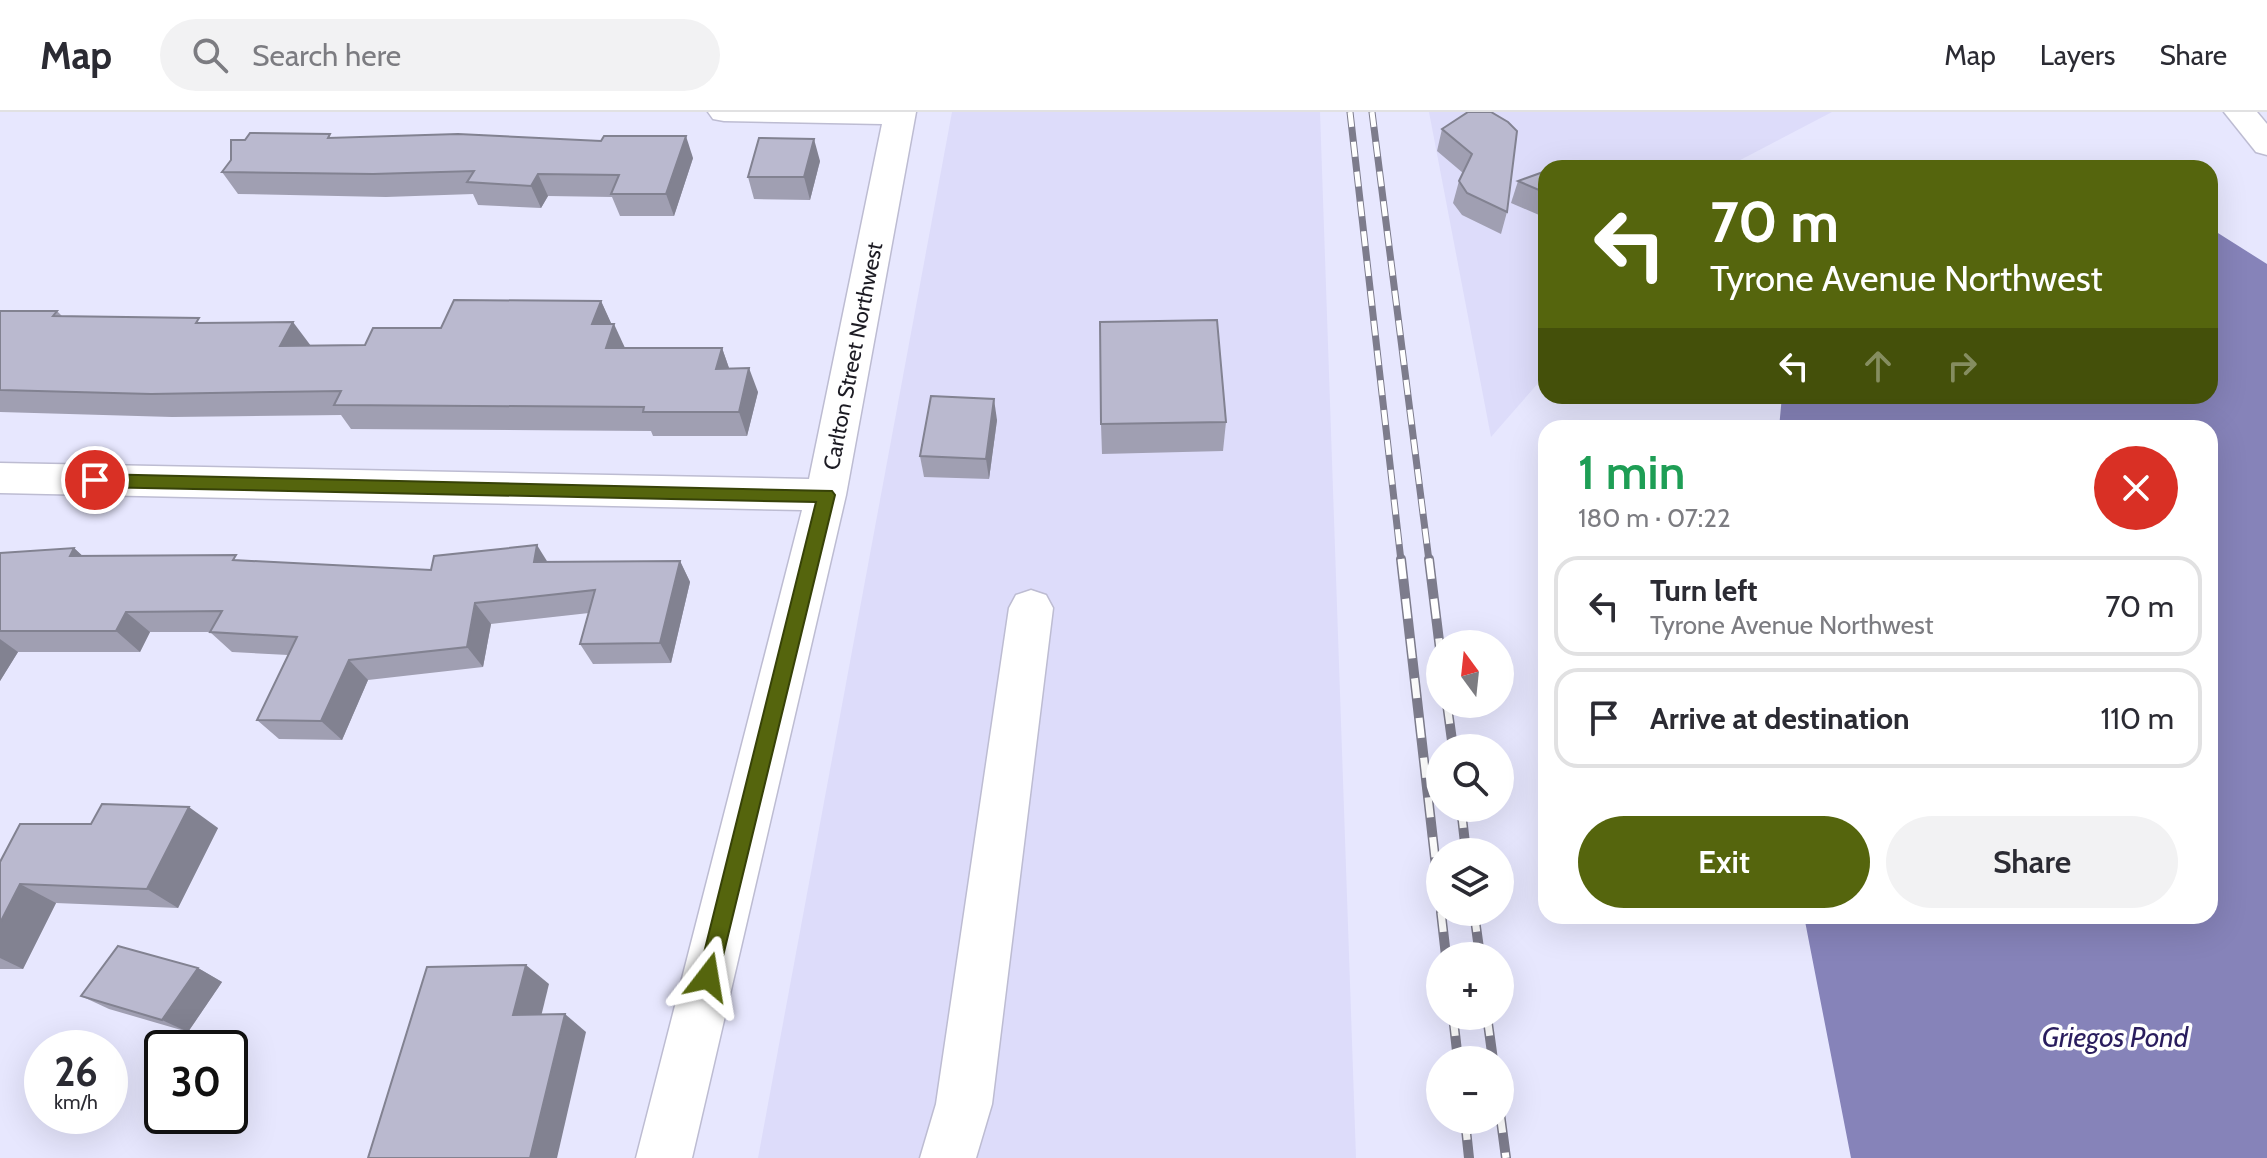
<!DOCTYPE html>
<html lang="en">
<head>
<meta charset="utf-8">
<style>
  body { margin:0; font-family:Cabin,sans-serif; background:#f2f2f3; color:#2b2b33; height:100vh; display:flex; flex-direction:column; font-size:30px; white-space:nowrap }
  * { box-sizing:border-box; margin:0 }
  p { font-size:26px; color:#7c7c81 }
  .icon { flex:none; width:44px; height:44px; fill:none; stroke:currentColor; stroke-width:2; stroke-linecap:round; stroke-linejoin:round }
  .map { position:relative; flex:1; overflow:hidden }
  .sheet { position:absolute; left:1538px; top:308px; width:680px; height:504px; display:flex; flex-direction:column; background:#fff; border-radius:24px; box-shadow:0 8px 32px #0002 }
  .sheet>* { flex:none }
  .hud { position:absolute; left:1538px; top:48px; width:680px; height:244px; border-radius:24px; box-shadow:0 8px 32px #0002; background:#55650d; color:#fff; overflow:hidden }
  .needle { width:52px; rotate:345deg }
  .controls { position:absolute; left:1426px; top:518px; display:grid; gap:16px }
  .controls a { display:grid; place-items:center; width:88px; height:88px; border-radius:50%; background:#fff; box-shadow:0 8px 32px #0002; font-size:40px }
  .speed { position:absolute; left:24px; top:918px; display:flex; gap:16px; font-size:40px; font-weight:700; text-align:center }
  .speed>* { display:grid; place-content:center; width:104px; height:104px; border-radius:50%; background:#fff; box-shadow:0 8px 32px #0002; line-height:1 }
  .speed small { font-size:20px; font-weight:400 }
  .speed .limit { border:4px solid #111; border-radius:12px; background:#fff; color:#111 }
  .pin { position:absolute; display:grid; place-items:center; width:68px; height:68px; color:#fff; margin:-34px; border:4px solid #fff; border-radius:50%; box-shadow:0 2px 8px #0007 }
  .me { position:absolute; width:88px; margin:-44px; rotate:14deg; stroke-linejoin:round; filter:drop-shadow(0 0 6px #0008) }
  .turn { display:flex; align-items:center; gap:28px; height:168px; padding:0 40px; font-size:36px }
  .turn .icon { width:104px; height:104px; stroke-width:2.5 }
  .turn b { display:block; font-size:56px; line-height:68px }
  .lanes { display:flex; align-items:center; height:76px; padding:0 40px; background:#0003; justify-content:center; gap:40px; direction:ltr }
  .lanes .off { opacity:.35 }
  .round { display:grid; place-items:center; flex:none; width:84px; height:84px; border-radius:42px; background:#f2f2f3 }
  .headline { display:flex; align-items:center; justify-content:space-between; height:136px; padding:0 40px }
  h1 { font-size:48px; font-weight:600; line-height:60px; color:#1e9e55 }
  .action { display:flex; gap:16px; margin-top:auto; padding:16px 40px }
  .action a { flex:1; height:92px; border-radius:48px; background:#55650d; color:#fff; font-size:32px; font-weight:600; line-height:92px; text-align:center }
  .action a+a { background:#f2f2f3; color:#2b2b33 }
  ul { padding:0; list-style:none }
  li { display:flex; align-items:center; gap:24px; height:100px; margin:0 16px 12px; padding:0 24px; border:4px solid #e1e1e2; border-radius:24px }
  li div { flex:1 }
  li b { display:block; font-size:30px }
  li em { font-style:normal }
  header { display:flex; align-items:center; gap:48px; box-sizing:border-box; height:112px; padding:0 40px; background:#fff; border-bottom:2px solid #e1e1e2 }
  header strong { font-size:38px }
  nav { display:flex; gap:44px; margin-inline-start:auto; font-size:28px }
  .search { width:560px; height:72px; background:#f2f2f3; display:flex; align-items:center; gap:20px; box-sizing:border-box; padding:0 28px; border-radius:44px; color:#7c7c81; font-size:30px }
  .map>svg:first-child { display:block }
</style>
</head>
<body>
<header>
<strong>Map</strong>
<div class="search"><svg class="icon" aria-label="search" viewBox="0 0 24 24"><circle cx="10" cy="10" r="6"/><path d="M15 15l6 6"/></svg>Search here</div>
<nav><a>Map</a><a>Layers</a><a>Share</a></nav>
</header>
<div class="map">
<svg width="2267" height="1046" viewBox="0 0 2267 1046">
  <rect width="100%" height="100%" fill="#e7e7fe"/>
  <g fill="#dddcfa">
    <polygon points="952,0 1320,0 1356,1046 758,1046"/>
    <polygon points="1429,0 1832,0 1725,56 1546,56 1546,262 1491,325"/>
  </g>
  <polygon fill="#8683b9" points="2210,116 2267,152 2267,1046 1851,1046 1804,804 2210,804 2210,316 1779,316 1782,284 2210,284"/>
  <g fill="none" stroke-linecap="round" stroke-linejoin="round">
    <g stroke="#bdbcd2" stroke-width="3">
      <g id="minor">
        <polygon points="708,0 916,0 846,383 692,1046 636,1046 802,398 0,381 0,351 809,367 882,12 724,9 713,7"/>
        <polygon points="2224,0 2257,0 2267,12 2267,43 2256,40"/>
        <polygon points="1031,478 1046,483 1053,496 992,992 976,1046 920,1046 936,992 1009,496 1016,483"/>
      </g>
    </g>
    <use href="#minor" fill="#fff" fill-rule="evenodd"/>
    <g stroke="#7d7c8c" stroke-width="7">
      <g id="rail-far1">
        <polyline points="1350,0 1401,449"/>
        <polyline points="1372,0 1429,449"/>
      </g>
    </g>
    <g stroke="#7d7c8c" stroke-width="10">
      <g id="rail">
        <polyline points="1401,447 1440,790"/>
        <polyline points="1429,447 1440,537"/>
        <polyline points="1447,592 1453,636"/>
        <polyline points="1461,696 1466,740"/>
        <polyline points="1441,800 1446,844"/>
        <polyline points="1474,800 1480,844"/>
        <polyline points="1453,904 1458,948"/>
        <polyline points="1487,904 1493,948"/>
        <polyline points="1500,1001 1506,1046"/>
        <polyline points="1465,1008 1469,1046"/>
      </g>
    </g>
    <use href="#rail-far1" stroke="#fff" stroke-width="5" stroke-dasharray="15" stroke-linecap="butt"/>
    <use href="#rail" stroke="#fff" stroke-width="7" stroke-dasharray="20" stroke-linecap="butt"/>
  </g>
  <g fill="#a09fb2">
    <polygon points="1508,10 1507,100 1501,122 1462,103 1453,91 1459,69 1463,61 1437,39 1442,17"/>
    <polygon points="332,25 693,46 674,104 620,104 612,85 548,84 541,96 478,93 473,82 386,85 238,82 222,60"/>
    <polygon points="820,49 810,88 754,87 748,65"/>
    <polygon points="1546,59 1546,106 1511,91 1518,69"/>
    <polygon points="601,189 611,212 625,236 722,236 729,256 758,280 747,324 653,324 651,319 351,317 341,303 172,305 0,300 0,199 57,199 62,204 203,211 311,234 365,233 441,216"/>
    <polygon points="997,308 989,367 924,365 920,344"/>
    <polygon points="1226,310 1223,339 1102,342 1101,312"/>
    <polygon points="74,436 82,444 241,448 431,458 547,449 680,449 690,470 671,551 593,552 580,532 589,501 491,512 483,555 368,568 342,628 279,627 257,608 288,543 232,540 210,520 150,520 140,540 18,540 0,569 0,441"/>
    <polygon points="218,716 178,796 56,791 23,857 0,857 0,750"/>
    <polygon points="198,856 222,870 188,920 109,897 81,884"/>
  </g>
  <g fill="#828291">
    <polygon points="686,24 693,46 674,104 666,82"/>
    <polygon points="814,27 820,49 810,88 804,65"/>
    <polygon points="538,62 548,84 541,96 531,74"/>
    <polygon points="601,189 612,213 592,212"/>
    <polygon points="293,210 311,234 280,234"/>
    <polygon points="614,212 625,236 606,236"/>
    <polygon points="722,236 730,259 716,257"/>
    <polygon points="749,256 758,280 747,324 739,300"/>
    <polygon points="994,287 997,308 989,367 986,347"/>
    <polygon points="537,433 550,454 534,450"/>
    <polygon points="74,436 98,458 70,444"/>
    <polygon points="680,449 690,470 671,551 660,531"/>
    <polygon points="475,491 491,512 483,555 467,535"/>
    <polygon points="126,500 150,520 140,540 116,519"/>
    <polygon points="0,527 18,540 0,569"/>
    <polygon points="349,548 368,568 342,628 321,609"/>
    <polygon points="189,695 218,716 178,796 147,777"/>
    <polygon points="20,772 56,791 23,857 0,846 0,811"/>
    <polygon points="526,853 549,872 537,921 513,903"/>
    <polygon points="198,856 222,870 188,920 162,908"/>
    <polygon points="565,902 586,920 557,1046 530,1046"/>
  </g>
  <g fill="#bab9cf" stroke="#828291" stroke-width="2">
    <polygon points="1468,0 1491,0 1508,10 1517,19 1507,100 1467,81 1459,69 1472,42 1442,17"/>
    <polygon points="250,21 330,22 328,26 458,22 601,29 604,24 686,24 666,82 611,82 619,63 538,62 531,74 467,70 474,59 373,62 222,60 231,48 231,28 245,28"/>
    <polygon points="759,26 814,27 804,65 748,65"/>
    <polygon points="1568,51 1592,52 1602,56 1555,56"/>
    <polygon points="1546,59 1546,81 1518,69"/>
    <polygon points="454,188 601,189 592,212 614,212 606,236 722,236 716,257 749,256 739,300 643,300 644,295 334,293 341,279 151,282 0,278 0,199 57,199 53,204 199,206 196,211 293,210 280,234 365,233 373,216 441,216"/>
    <polygon points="1217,208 1226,310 1101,312 1100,210"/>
    <polygon points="931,284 994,287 986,347 920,344"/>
    <polygon points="537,433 534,450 680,449 660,531 580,532 595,478 475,491 467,535 349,548 321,609 257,608 297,525 210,520 222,499 126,500 116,519 0,519 0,441 74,436 70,444 236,443 233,448 431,458 434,444"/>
    <polygon points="102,692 189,695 147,777 20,772 0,811 0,750 20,712 91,712"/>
    <polygon points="118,834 198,856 162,908 81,884"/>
    <polygon points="526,853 513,903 565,902 530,1046 368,1046 427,855"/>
  </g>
  <polygon fill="#55650d" stroke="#374208" stroke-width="2" points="95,362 832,379 835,383 716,873 708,876 701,873 698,865 816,390 95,375 87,368"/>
  <g text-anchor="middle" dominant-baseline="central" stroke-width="7" stroke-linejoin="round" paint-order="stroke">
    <g font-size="22" fill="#1c1b23" stroke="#fff">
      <text transform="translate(853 244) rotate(-79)">Carlton Street Northwest</text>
    </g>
    <g font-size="28" font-style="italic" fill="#2a1d5e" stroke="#fff">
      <text x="2115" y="925">Griegos Pond</text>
    </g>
  </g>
</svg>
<div class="controls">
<a><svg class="needle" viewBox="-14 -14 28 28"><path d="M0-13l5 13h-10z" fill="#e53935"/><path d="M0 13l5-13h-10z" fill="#7c7c81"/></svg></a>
<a><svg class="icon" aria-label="search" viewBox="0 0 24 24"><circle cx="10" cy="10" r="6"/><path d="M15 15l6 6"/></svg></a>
<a><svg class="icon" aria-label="layers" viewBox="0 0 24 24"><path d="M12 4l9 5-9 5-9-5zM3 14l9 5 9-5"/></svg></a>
<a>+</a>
<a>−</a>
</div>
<div class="speed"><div>26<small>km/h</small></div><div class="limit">30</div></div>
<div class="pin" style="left:95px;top:368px;background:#d93025"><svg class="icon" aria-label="arrive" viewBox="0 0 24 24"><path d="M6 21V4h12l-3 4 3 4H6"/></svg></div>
<svg class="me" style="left:708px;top:865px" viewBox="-20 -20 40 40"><path d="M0-17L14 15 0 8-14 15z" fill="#55650d" stroke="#fff" stroke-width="4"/></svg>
<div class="hud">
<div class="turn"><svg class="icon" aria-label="left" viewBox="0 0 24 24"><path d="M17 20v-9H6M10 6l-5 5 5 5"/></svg><div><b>70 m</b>Tyrone Avenue Northwest</div></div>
<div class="lanes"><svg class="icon" aria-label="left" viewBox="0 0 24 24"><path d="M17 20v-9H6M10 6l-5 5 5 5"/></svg><svg class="icon off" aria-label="ahead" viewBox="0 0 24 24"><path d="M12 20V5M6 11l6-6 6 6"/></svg><svg class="icon off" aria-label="right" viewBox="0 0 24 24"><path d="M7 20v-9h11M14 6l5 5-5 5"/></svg></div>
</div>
<section class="sheet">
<div class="headline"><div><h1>1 min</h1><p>180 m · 07:22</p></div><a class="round" style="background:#d93025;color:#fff"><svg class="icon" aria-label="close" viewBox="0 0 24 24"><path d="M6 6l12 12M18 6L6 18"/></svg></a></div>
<ul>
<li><svg class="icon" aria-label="left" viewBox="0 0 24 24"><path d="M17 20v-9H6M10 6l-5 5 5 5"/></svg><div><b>Turn left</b><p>Tyrone Avenue Northwest</p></div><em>70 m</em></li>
<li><svg class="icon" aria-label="arrive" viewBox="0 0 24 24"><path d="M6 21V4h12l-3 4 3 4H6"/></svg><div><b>Arrive at destination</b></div><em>110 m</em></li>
</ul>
<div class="action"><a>Exit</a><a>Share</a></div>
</section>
</div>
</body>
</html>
